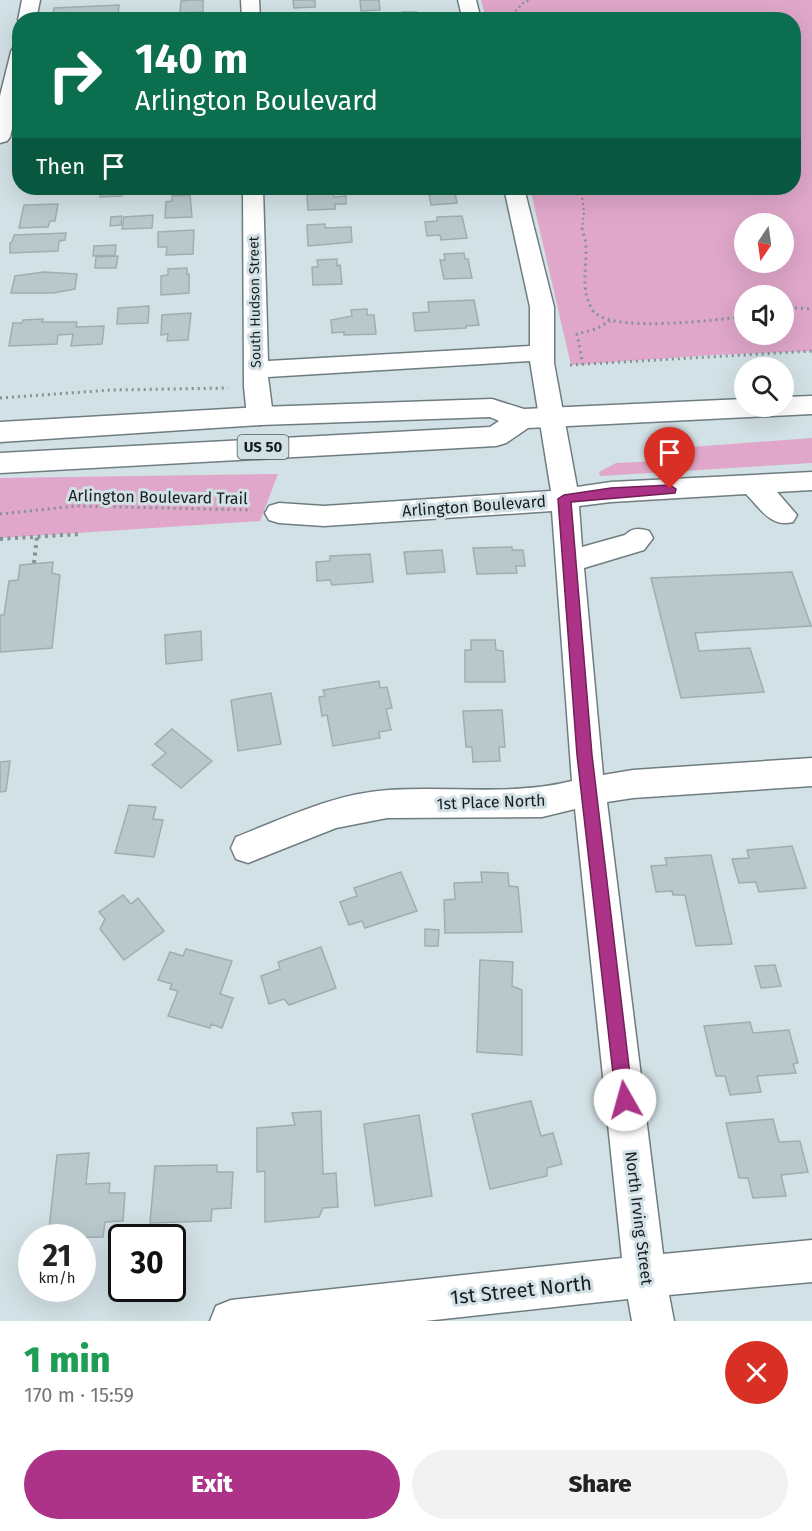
<!DOCTYPE html>
<html lang="en">
<head>
<meta charset="utf-8">
<style>
  body { margin:0; font-family:"Fira Sans",sans-serif; background:#f2f2f2; color:#222; height:100vh; display:flex; flex-direction:column; font-size:22px; white-space:nowrap }
  * { box-sizing:border-box; margin:0 }
  p { font-size:20px; color:#767676 }
  .icon { flex:none; width:33px; height:33px; fill:none; stroke:currentColor; stroke-width:2; stroke-linecap:round; stroke-linejoin:round }
  .map { position:relative; height:1321px; overflow:hidden }
  .drawer { display:flex; flex-direction:column; background:#fff; flex:1 }
  .drawer>* { flex:none }
  .hud { position:absolute; left:12px; top:12px; width:789px; height:183px; border-radius:24px; box-shadow:0 6px 24px #0002; background:#0b6e4f; color:#fff; overflow:hidden }
  .needle { width:39px; rotate:193deg }
  .controls { position:absolute; left:734px; top:213px; display:grid; gap:12px }
  .controls a { display:grid; place-items:center; width:60px; height:60px; border-radius:50%; background:#fff; box-shadow:0 6px 24px #0002; font-size:30px }
  .speed { position:absolute; left:18px; top:1224px; display:flex; gap:12px; font-size:30px; font-weight:700; text-align:center }
  .speed>* { display:grid; place-content:center; width:78px; height:78px; border-radius:50%; background:#fff; box-shadow:0 6px 24px #0002; line-height:1 }
  .speed small { font-size:15px; font-weight:400 }
  .speed .limit { border:3px solid #111; border-radius:9px; background:#fff; color:#111 }
  .pin { position:absolute; display:grid; place-items:center; width:51px; height:51px; color:#fff; margin:-62px -26px; border-radius:50% 50% 50% 0; rotate:-45deg; box-shadow:0 0 6px #0007 }
  .pin .icon { rotate:45deg }
  .me { position:absolute; width:66px; margin:-33px; rotate:353deg; stroke-linejoin:round; filter:drop-shadow(0 0 4px #0008) }
  .turn { display:flex; align-items:center; gap:21px; height:126px; padding:0 24px; font-size:27px }
  .turn .icon { width:78px; height:78px; stroke-width:2.5 }
  .turn b { display:block; font-size:42px; line-height:51px }
  .then { display:flex; align-items:center; height:57px; padding:0 24px; background:#0003; gap:12px; font-size:22px }
  .round { display:grid; place-items:center; flex:none; width:63px; height:63px; border-radius:32px; background:#f2f2f2 }
  .overview { display:flex; align-items:center; justify-content:space-between; height:102px; padding:0 24px }
  h1 { font-size:36px; font-weight:800; line-height:45px; color:#1e9e55 }
  .primary-button { display:flex; gap:12px; margin-top:auto; padding:12px 24px }
  .primary-button a { flex:1; height:69px; border-radius:36px; background:#ac3388; color:#fff; font-size:24px; font-weight:800; line-height:69px; text-align:center }
  .primary-button a+a { background:#f2f2f2; color:#222 }
  .map>svg:first-child { display:block }
</style>
</head>
<body>
<div class="map">
<svg width="812" height="1321" viewBox="0 0 812 1321">
  <rect width="100%" height="100%" fill="#d2e1e5"/>
  <g fill="#e0a7ca" fill-rule="evenodd">
    <path d="M 481,0 L 812,0 L 812,351 L 713,355 L 571,365 L 530,188 L 794,188 L 794,20 L 486,19 ZM 744,224 L 783,224 L 783,262 L 744,262 ZM 744,296 L 783,296 L 783,334 L 744,334 Z"/>
    <polygon points="812,438 812,463 600,476 599,472 616,463 661,461 680,455 678,448"/>
    <polygon points="278,474 260,521 0,538 0,478"/>
  </g>
  <g fill="#b8c8cb" stroke="#9faeb1" stroke-width="1.5">
    <polygon points="191,0 203,0 203,12 180,13 181,1"/>
    <polygon points="293,0 315,0 315,7 294,8"/>
    <polygon points="360,0 379,0 380,10 361,11"/>
    <polygon points="119,5 118,16 52,19 54,8"/>
    <polygon points="402,12 417,12 421,20 399,20 398,16 403,16"/>
    <polygon points="337,16 337,20 301,20 301,17"/>
    <polygon points="24,188 68,188 68,190 55,191 24,190"/>
    <polygon points="123,188 122,196 100,197 101,189"/>
    <polygon points="312,188 330,188 334,197 346,196 346,204 335,204 335,209 308,210 307,194 313,193"/>
    <polygon points="428,188 454,188 457,203 431,205"/>
    <polygon points="190,195 192,217 165,218 166,202 172,201 172,196"/>
    <polygon points="58,204 55,221 50,221 48,227 19,228 24,205"/>
    <polygon points="153,215 152,228 122,229 124,217"/>
    <polygon points="122,216 121,225 110,226 111,217"/>
    <polygon points="462,216 467,238 441,240 440,235 427,236 425,222 437,221 437,217"/>
    <polygon points="325,224 325,228 351,227 352,242 308,246 307,225"/>
    <polygon points="194,230 193,254 166,255 167,247 158,247 158,232"/>
    <polygon points="66,233 65,240 59,241 58,251 10,253 10,243 12,242 14,235"/>
    <polygon points="116,245 115,255 93,256 94,246"/>
    <polygon points="464,253 465,259 468,259 472,278 444,279 440,260 445,260 444,254"/>
    <polygon points="118,256 116,268 95,268 96,257"/>
    <polygon points="337,259 337,266 340,265 342,284 313,285 312,267 318,267 317,260"/>
    <polygon points="187,268 187,274 189,274 189,293 161,295 161,276 168,275 168,269"/>
    <polygon points="44,272 77,274 75,289 53,293 11,293 15,276"/>
    <polygon points="474,300 479,325 466,326 466,328 415,331 413,313 429,312 428,302"/>
    <polygon points="149,306 148,323 117,324 118,308"/>
    <polygon points="367,309 367,315 374,315 376,334 344,335 344,332 332,333 331,320 352,316 351,310"/>
    <polygon points="191,313 188,340 167,341 168,334 161,335 162,315"/>
    <polygon points="43,319 42,322 77,322 76,327 104,326 102,344 71,346 73,334 58,335 57,344 9,346 13,323 22,323 23,320"/>
    <polygon points="512,547 512,550 523,550 525,566 516,566 517,573 477,574 473,548"/>
    <polygon points="442,550 445,572 407,574 404,552"/>
    <polygon points="370,554 373,582 332,585 330,580 317,581 316,562 330,561 330,556"/>
    <polygon points="53,562 52,573 60,575 52,648 0,652 0,615 4,615 9,581 18,580 20,565"/>
    <polygon points="792,572 811,626 695,633 699,651 750,648 764,692 681,698 651,578"/>
    <polygon points="201,631 202,660 166,664 165,635"/>
    <polygon points="471,640 495,640 496,650 503,651 505,682 465,682 465,650 471,650"/>
    <polygon points="379,681 380,688 387,687 392,708 386,709 391,730 379,732 380,738 333,746 327,715 322,716 319,697 325,696 323,690"/>
    <polygon points="271,693 281,744 238,751 231,700"/>
    <polygon points="502,710 505,747 499,747 500,761 473,762 472,747 466,747 463,711"/>
    <polygon points="172,729 212,761 181,788 152,765 166,753 155,744"/>
    <polygon points="10,761 6,791 0,792 0,762"/>
    <polygon points="129,805 156,807 153,819 163,820 154,857 115,853"/>
    <polygon points="792,846 806,888 759,892 756,882 739,883 732,859 749,858 747,850"/>
    <polygon points="711,855 732,944 696,946 685,895 673,895 672,891 656,892 651,866 667,865 665,858"/>
    <polygon points="401,872 417,911 365,928 362,921 349,925 340,902 357,896 354,888"/>
    <polygon points="481,872 508,873 509,886 518,887 522,932 445,933 444,900 455,899 454,883 482,882"/>
    <polygon points="123,895 131,904 138,898 164,931 124,960 100,929 105,919 99,912"/>
    <polygon points="425,929 439,930 438,946 425,946"/>
    <polygon points="321,947 336,988 289,1005 284,999 269,1004 261,976 280,969 278,962"/>
    <polygon points="186,949 232,961 220,994 233,998 222,1028 211,1024 210,1028 168,1016 178,991 170,989 172,984 158,980 170,952 183,956"/>
    <polygon points="480,960 513,962 512,986 522,990 522,1055 477,1052"/>
    <polygon points="775,965 781,986 761,988 755,966"/>
    <polygon points="750,1022 753,1033 789,1030 798,1063 793,1064 796,1073 757,1076 761,1092 730,1095 725,1076 716,1076 704,1026"/>
    <polygon points="531,1101 541,1136 553,1133 562,1164 547,1168 547,1176 490,1189 472,1114"/>
    <polygon points="321,1111 323,1174 336,1173 338,1207 323,1208 319,1217 265,1222 265,1171 257,1172 257,1128 295,1125 292,1113"/>
    <polygon points="419,1115 432,1196 375,1206 364,1124"/>
    <polygon points="773,1119 779,1142 800,1141 808,1172 781,1175 786,1196 753,1198 748,1178 739,1178 726,1123"/>
    <polygon points="89,1153 86,1184 110,1183 109,1193 125,1193 123,1221 105,1222 103,1237 48,1238 57,1155"/>
    <polygon points="217,1165 217,1172 233,1172 231,1208 212,1209 211,1221 150,1223 155,1166"/>
  </g>
  <g fill="none" stroke-linecap="round" stroke-linejoin="round">
    <g stroke="#6f7d81" stroke-width="3">
      <g id="minor">
        <polygon points="22,0 40,0 36,20 20,20 20,22 18,20"/>
        <polygon points="241,0 259,0 260,20 242,20"/>
        <polygon points="458,0 476,0 481,20 463,20"/>
        <polygon points="20,47 20,95 10,137 7,141 0,143 0,96 11,52 13,48"/>
        <path d="M 243,188 L 263,188 L 268,361 L 530,346 L 530,307 L 504,188 L 524,188 L 554,307 L 554,363 L 577,487 L 611,482 L 812,472 L 812,490 L 777,492 L 797,515 L 793,522 C 771,528 760,508 746,494 L 611,502 L 579,506 L 582,547 L 625,535 C 632,528 639,528 649,531 L 653,538 L 644,550 L 584,568 L 603,775 L 633,770 L 812,758 L 812,786 L 633,798 L 607,802 L 663,1254 L 812,1240 L 812,1282 L 669,1295 L 674,1321 L 632,1321 L 628,1299 L 425,1321 L 210,1321 L 216,1306 L 231,1300 L 622,1258 L 575,809 L 542,817 L 387,818 L 336,828 L 248,863 L 236,859 L 231,848 L 236,837 C 285,818 336,793 389,790 C 450,786 512,796 572,781 L 552,511 L 324,526 L 279,523 L 269,520 L 265,513 L 269,506 L 279,503 L 324,506 L 551,491 L 530,361 L 268,377 L 273,416 L 269,422 L 260,425 L 251,422 L 247,416 L 244,387 Z"/>
      </g>
    </g>
    <g stroke="#6f7d81" stroke-width="3">
      <polygon id="highway" points="812,396 812,414 528,428 506,443 496,446 0,473 0,453 490,427 499,421 490,417 260,425 0,442 0,422 260,407 492,399 524,409 744,399 744,406 783,406 783,397"/>
    </g>
    <g stroke="#859194" stroke-width="2" stroke-dasharray="2 3" stroke-linecap="butt">
      <polyline points="517,20 514,13 523,3 530,0"/>
      <polyline points="581,188 584,212 582,230"/>
    </g>
    <g stroke="#859194" stroke-width="3" stroke-dasharray="2 4" stroke-linecap="butt">
      <path d="M 582,228 C 583,234 586,240 586,246 C 587,269 580,288 592,309 C 606,335 716,319 744,317"/>
      <polyline points="783,307 812,309"/>
      <polyline points="570,365 812,351"/>
      <polyline points="583,365 577,334 596,329 610,321"/>
      <polyline points="0,398 111,390 228,388"/>
      <polyline points="0,514 77,506 252,510"/>
    </g>
    <g stroke="#859194" stroke-width="4" stroke-dasharray="3 4.5" stroke-linecap="butt">
      <polyline points="0,539 81,534"/>
      <polyline points="34,563 37,536"/>
    </g>
    <use href="#minor" fill="#fff" fill-rule="evenodd"/>
    <use href="#highway" fill="#fff" fill-rule="evenodd"/>
  </g>
  <polygon fill="#ac3388" stroke="#702158" stroke-width="1.5" points="670,485 676,489 675,493 571,502 592,755 633,1100 631,1107 625,1109 619,1107 616,1100 577,755 558,499 564,495 611,488"/>
  <g text-anchor="middle" dominant-baseline="central" stroke-width="6" stroke-linejoin="round" paint-order="stroke">
    <g font-size="14" fill="#181e20" stroke="#d2e1e5">
      <text transform="translate(255 302) rotate(-91)">South Hudson Street</text>
    </g>
    <rect fill="#d2e1e5" stroke="#50585b" stroke-width="1.5" x="237.5" y="435" width="51" height="24" rx="4.5"/>
    <g font-size="15" font-weight="bold" fill="#181e20">
      <text x="263" y="447">US 50</text>
    </g>
    <g font-size="16" fill="#181e20" stroke="#d2e1e5">
      <text transform="translate(158 497) rotate(1)">Arlington Boulevard Trail</text>
      <text transform="translate(474 506) rotate(-4)">Arlington Boulevard</text>
      <text transform="translate(491 802) rotate(-2)">1st Place North</text>
      <text transform="translate(639 1218) rotate(83)">North Irving Street</text>
    </g>
    <g font-size="20" fill="#181e20" stroke="#d2e1e5">
      <text transform="translate(521 1290) rotate(-6)">1st Street North</text>
    </g>
  </g>
</svg>
<div class="controls">
<a><svg class="needle" viewBox="-14 -14 28 28"><path d="M0-13l5 13h-10z" fill="#e53935"/><path d="M0 13l5-13h-10z" fill="#767676"/></svg></a>
<a><svg class="icon" aria-label="sound" viewBox="0 0 24 24"><path d="M4 9h4l5-4v14l-5-4H4zM17 9q2 3 0 6"/></svg></a>
<a><svg class="icon" aria-label="search" viewBox="0 0 24 24"><circle cx="10" cy="10" r="6"/><path d="M15 15l6 6"/></svg></a>
</div>
<div class="speed"><div>21<small>km/h</small></div><div class="limit">30</div></div>
<div class="pin" style="left:670px;top:489px;background:#d93025"><svg class="icon" aria-label="arrive" viewBox="0 0 24 24"><path d="M6 21V4h12l-3 4 3 4H6"/></svg></div>
<svg class="me" style="left:625px;top:1100px" viewBox="-20 -20 40 40"><circle r="19" fill="#fff"/><path d="M0-13L10 11 0 6-10 11z" fill="#ac3388"/></svg>
<div class="hud">
<div class="turn"><svg class="icon" aria-label="right" viewBox="0 0 24 24"><path d="M7 20v-9h11M14 6l5 5-5 5"/></svg><div><b>140 m</b>Arlington Boulevard</div></div>
<div class="then">Then<svg class="icon" aria-label="arrive" viewBox="0 0 24 24"><path d="M6 21V4h12l-3 4 3 4H6"/></svg></div>
</div>
</div>
<section class="drawer">
<div class="overview"><div><h1>1 min</h1><p>170 m · 15:59</p></div><a class="round" style="background:#d93025;color:#fff"><svg class="icon" aria-label="close" viewBox="0 0 24 24"><path d="M6 6l12 12M18 6L6 18"/></svg></a></div>
<div class="primary-button"><a>Exit</a><a>Share</a></div>
</section>
</body>
</html>
